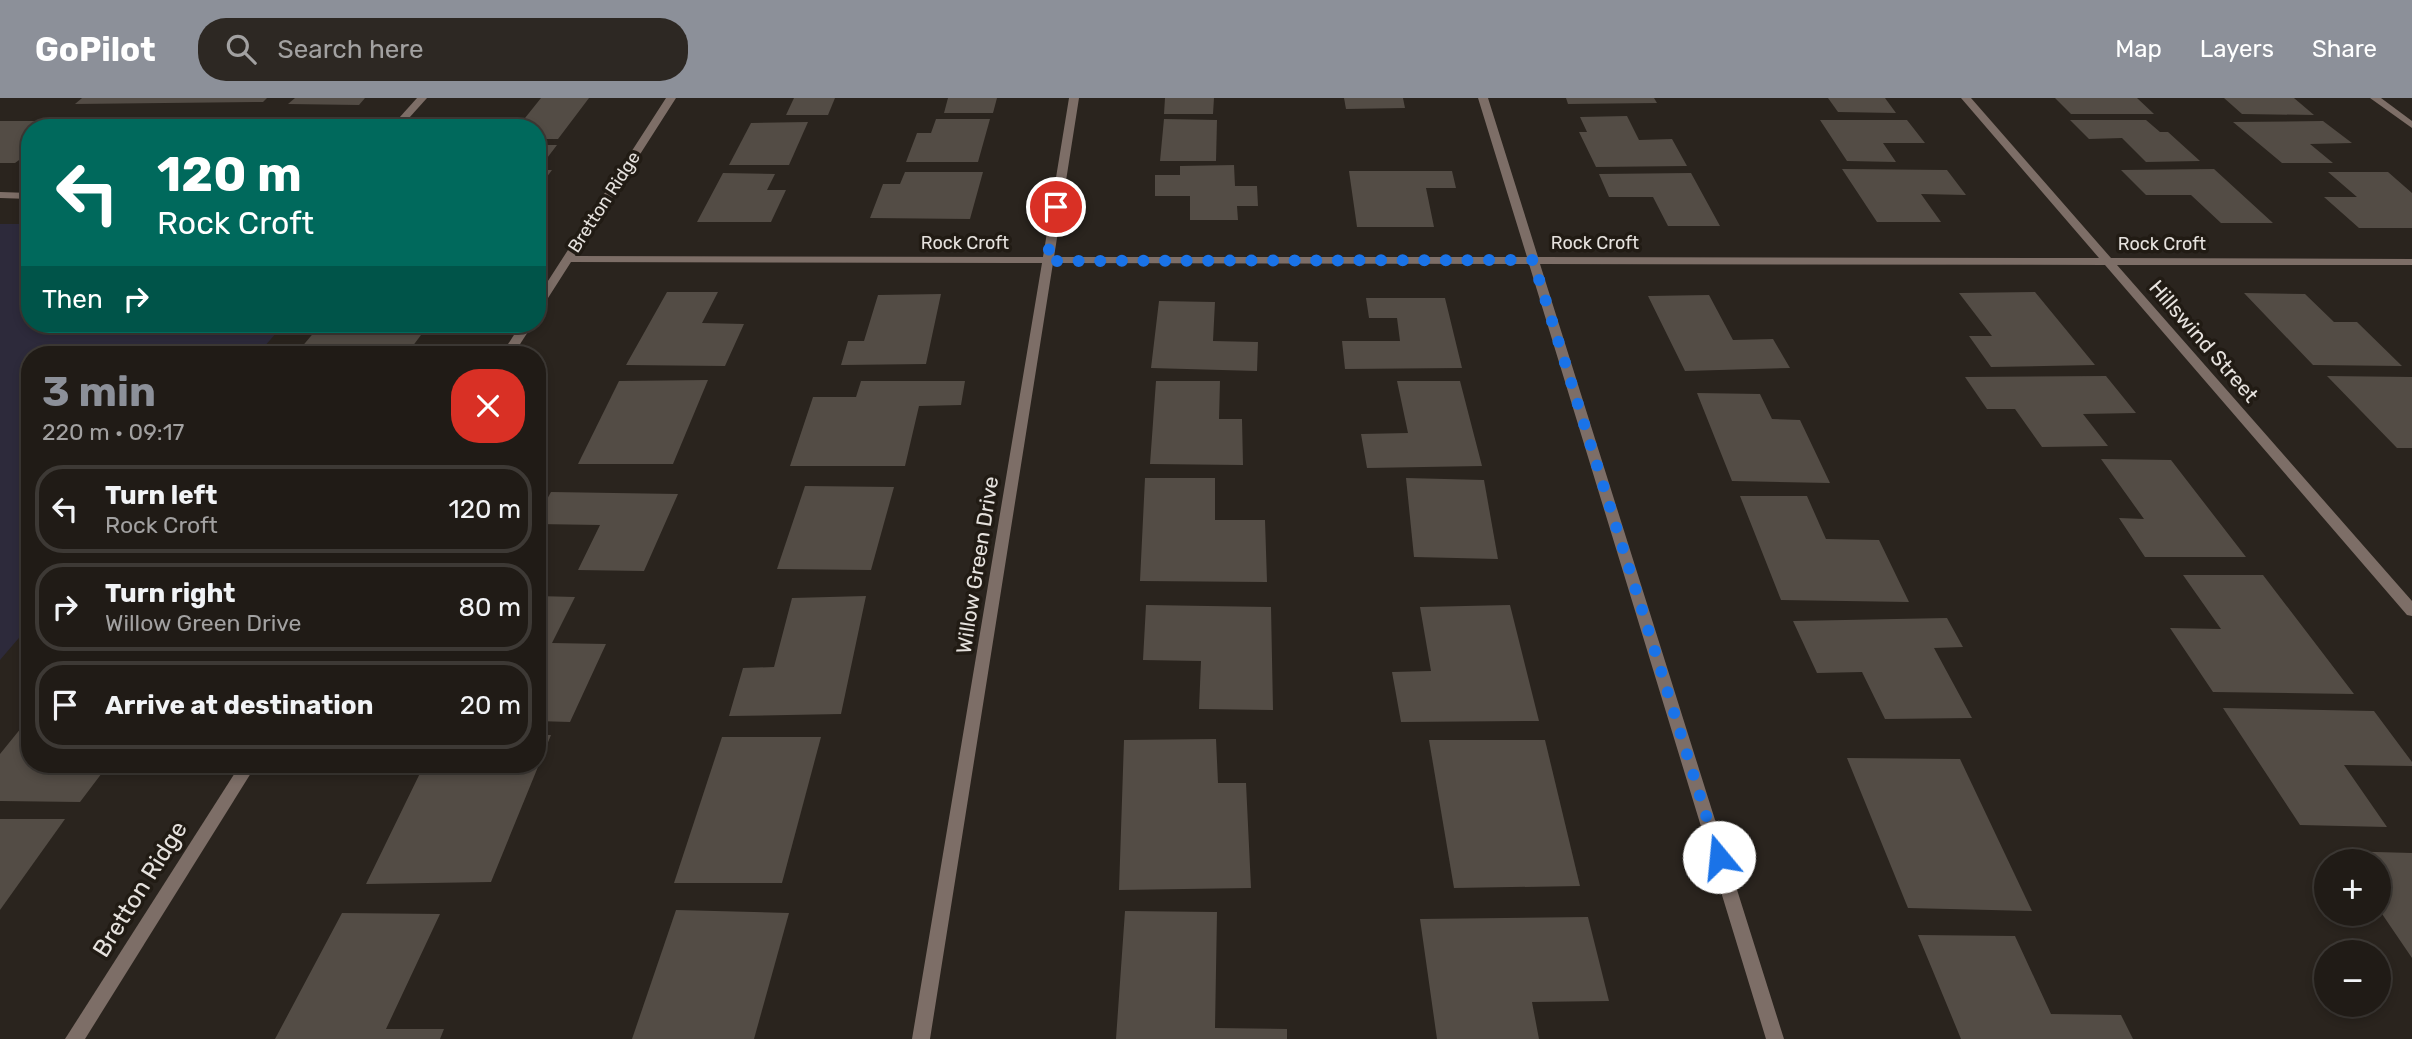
<!DOCTYPE html>
<html lang="en">
<head>
<meta charset="utf-8">
<style>
  body { margin:0; font-family:Rubik,sans-serif; background:#2d2823; color:#f1f3f6; height:100vh; display:flex; flex-direction:column; font-size:26px; white-space:nowrap }
  * { box-sizing:border-box; margin:0 }
  p { font-size:23px; color:#a2a1a1 }
  .icon { flex:none; width:38px; height:38px; fill:none; stroke:currentColor; stroke-width:2; stroke-linecap:round; stroke-linejoin:round }
  .map { position:relative; flex:1; overflow:hidden }
  .sheet { position:absolute; left:21px; top:248px; width:525px; height:427px; display:flex; flex-direction:column; background:#201b16; border-radius:28px; box-shadow:0 4px 10px #0003,0 0 0 2px #3d3935 }
  .sheet>* { flex:none }
  .hud { position:absolute; left:21px; top:21px; width:525px; height:214px; border-radius:28px; box-shadow:0 4px 10px #0003,0 0 0 2px #3d3935; background:#00695c; color:#fff; overflow:hidden }
  .fabs { position:absolute; left:2314px; top:751px; display:grid; gap:14px }
  .fabs a { display:grid; place-items:center; width:77px; height:77px; border-radius:50%; background:#201b16; box-shadow:0 4px 10px #0003,0 0 0 2px #3d3935; font-size:35px }
  .pin { position:absolute; display:grid; place-items:center; width:60px; height:60px; color:#fff; margin:-30px; border:4px solid #fff; border-radius:50%; box-shadow:0 2px 7px #0007 }
  .me { position:absolute; width:77px; margin:-38px; rotate:343deg; stroke-linejoin:round; filter:drop-shadow(0 0 5px #0008) }
  .turn { display:flex; align-items:center; gap:24px; height:147px; padding:0 21px; font-size:32px }
  .turn .icon { width:91px; height:91px; stroke-width:2.5 }
  .turn b { display:block; font-size:49px; line-height:60px }
  .then { display:flex; align-items:center; height:66px; padding:0 21px; background:#0003; gap:14px; font-size:26px }
  .round { display:grid; place-items:center; flex:none; width:74px; height:74px; border-radius:28px; background:#2d2823 }
  .summary { display:flex; align-items:center; justify-content:space-between; height:119px; padding:0 21px }
  h1 { font-size:42px; font-weight:700; line-height:52px; color:#8c9099 }
  ul { padding:0; list-style:none }
  li { display:flex; align-items:center; gap:21px; height:88px; margin:0 14px 10px; padding:0 7px; border:4px solid #3d3935; border-radius:28px }
  li div { flex:1 }
  li b { display:block; font-size:26px }
  li em { font-style:normal }
  header { display:flex; align-items:center; gap:42px; box-sizing:border-box; height:98px; padding:0 35px; background:#8c9099; color:#fff }
  header strong { font-size:33px }
  nav { display:flex; gap:38px; margin-inline-start:auto; font-size:24px }
  .search { width:490px; height:63px; background:#2d2823; display:flex; align-items:center; gap:18px; box-sizing:border-box; padding:0 24px; border-radius:28px; color:#a2a1a1; font-size:26px }
  .map>svg:first-child { display:block }
</style>
</head>
<body>
<header>
<strong>GoPilot</strong>
<div class="search"><svg class="icon" aria-label="search" viewBox="0 0 24 24"><circle cx="10" cy="10" r="6"/><path d="M15 15l6 6"/></svg>Search here</div>
<nav><a>Map</a><a>Layers</a><a>Share</a></nav>
</header>
<div class="map">
<svg width="2412" height="941" viewBox="0 0 2412 941">
  <rect width="100%" height="100%" fill="#2a241e"/>
  <polygon fill="#2d2a3b" points="0,126 30,126 30,226 284,226 257,257 30,257 30,527 0,562"/>
  <g fill="#534c45">
    <polygon points="82,0 267,0 263,4 75,6"/>
    <polygon points="295,0 365,0 359,7 288,6"/>
    <polygon points="541,0 589,0 558,41 537,41 537,30 517,30"/>
    <polygon points="794,0 835,0 828,17 786,17"/>
    <polygon points="948,0 997,0 993,15 944,15"/>
    <polygon points="1165,0 1214,0 1213,16 1164,16"/>
    <polygon points="1344,0 1403,0 1405,10 1346,11"/>
    <polygon points="1566,0 1654,0 1657,5 1568,6"/>
    <polygon points="1828,0 1885,0 1896,15 1838,14"/>
    <polygon points="2055,0 2137,0 2154,16 2071,16"/>
    <polygon points="2224,0 2294,0 2314,17 2242,16"/>
    <polygon points="1627,18 1639,42 1672,41 1687,68 1596,69 1579,34 1587,34 1580,19"/>
    <polygon points="936,21 990,21 978,64 906,64 917,35 931,35"/>
    <polygon points="1164,21 1217,22 1216,63 1160,63"/>
    <polygon points="1820,22 1907,22 1925,45 1883,45 1896,64 1847,63"/>
    <polygon points="2070,22 2146,22 2160,34 2168,34 2200,63 2146,64 2122,40 2089,41"/>
    <polygon points="0,23 69,23 60,30 30,30 30,54 15,65 0,65"/>
    <polygon points="2323,23 2352,45 2310,46 2333,65 2282,65 2233,24"/>
    <polygon points="808,24 789,67 729,67 751,25"/>
    <polygon points="216,25 335,25 330,30 84,30 88,26"/>
    <polygon points="537,47 557,47 538,72 552,72 537,92"/>
    <polygon points="1234,67 1235,88 1257,88 1258,108 1237,108 1238,122 1190,122 1190,98 1155,98 1155,77 1180,77 1180,68"/>
    <polygon points="1842,71 1947,72 1966,97 1921,96 1941,124 1877,124"/>
    <polygon points="2214,71 2273,125 2221,125 2191,97 2146,97 2121,72"/>
    <polygon points="1349,73 1452,73 1456,90 1426,90 1434,129 1357,129"/>
    <polygon points="905,74 983,74 970,121 870,120 883,86 900,86"/>
    <polygon points="2328,74 2388,74 2412,95 2412,130 2359,130 2324,99 2357,99"/>
    <polygon points="723,75 775,76 767,92 786,92 771,124 697,124"/>
    <polygon points="1691,75 1720,128 1668,128 1653,99 1609,99 1599,76"/>
    <polygon points="667,194 718,194 702,225 744,226 725,268 626,267"/>
    <polygon points="2035,194 2095,267 1991,269 1969,238 1992,238 1959,195"/>
    <polygon points="2244,195 2305,196 2334,224 2357,224 2402,268 2313,267"/>
    <polygon points="941,196 926,266 841,267 848,243 864,243 878,197"/>
    <polygon points="1709,197 1733,242 1773,241 1790,270 1685,273 1648,198"/>
    <polygon points="1366,200 1445,200 1462,270 1345,271 1342,243 1400,243 1397,220 1369,220"/>
    <polygon points="1159,203 1215,204 1213,243 1258,244 1257,273 1151,270"/>
    <polygon points="316,232 424,233 406,257 295,257"/>
    <polygon points="2106,278 2136,315 2083,316 2108,348 2042,349 2015,311 1987,311 1965,279"/>
    <polygon points="2327,278 2412,279 2412,350 2397,350"/>
    <polygon points="708,282 673,366 578,366 619,283"/>
    <polygon points="861,283 965,283 961,307 919,308 905,368 790,368 813,299 856,299"/>
    <polygon points="1156,283 1220,283 1219,321 1242,321 1243,367 1150,366"/>
    <polygon points="1397,283 1460,283 1482,368 1367,370 1361,336 1408,335"/>
    <polygon points="1697,295 1760,296 1772,321 1800,322 1830,385 1732,383"/>
    <polygon points="2101,361 2171,362 2246,459 2145,459 2119,420 2144,421"/>
    <polygon points="1145,380 1215,380 1215,422 1265,422 1267,484 1140,483"/>
    <polygon points="1406,380 1484,382 1498,461 1414,459"/>
    <polygon points="805,388 894,389 871,472 777,471"/>
    <polygon points="551,394 678,396 644,473 578,472 600,427 537,426 537,419"/>
    <polygon points="1740,398 1807,398 1826,441 1879,442 1909,504 1781,502"/>
    <polygon points="2183,477 2263,477 2354,596 2213,594 2170,530 2221,531"/>
    <polygon points="537,498 575,499 552,545 606,546 570,624 537,623"/>
    <polygon points="866,498 841,616 729,618 743,570 774,569 792,500"/>
    <polygon points="1146,507 1271,509 1273,612 1199,611 1201,563 1143,562"/>
    <polygon points="1510,507 1539,623 1401,624 1392,574 1431,573 1420,509"/>
    <polygon points="1947,520 1963,549 1934,550 1972,620 1885,621 1862,574 1817,575 1793,523"/>
    <polygon points="2223,610 2374,613 2412,664 2412,668 2344,667 2387,729 2300,727"/>
    <polygon points="30,619 30,667 108,667 80,704 0,703 0,656"/>
    <polygon points="537,637 551,637 491,784 366,786 424,667 537,667"/>
    <polygon points="722,639 821,639 782,785 674,785"/>
    <polygon points="1216,641 1218,685 1246,685 1251,790 1119,792 1124,642"/>
    <polygon points="1429,642 1545,642 1580,788 1454,790"/>
    <polygon points="1847,660 1960,661 2032,813 1908,810"/>
    <polygon points="0,721 65,721 0,812"/>
    <polygon points="2340,753 2412,755 2412,860 2378,810 2378,763 2347,763"/>
    <polygon points="676,812 789,815 754,941 632,941"/>
    <polygon points="1125,813 1217,814 1215,930 1287,931 1287,941 1116,941"/>
    <polygon points="342,815 440,816 386,931 444,931 440,941 275,941"/>
    <polygon points="1588,819 1609,903 1532,904 1539,941 1437,941 1420,821"/>
    <polygon points="1918,837 2015,838 2051,916 2121,917 2133,941 1961,941"/>
  </g>
  <g fill="none" stroke-linecap="round" stroke-linejoin="round">
    <g fill="#7d6e67" fill-rule="evenodd">
      <polygon points="417,0 427,0 400,30 390,30"/>
      <polygon points="0,94 30,95 30,101 0,100"/>
    </g>
    <g fill="#7d6e67" fill-rule="evenodd">
      <polygon points="666,0 676,0 575,158 1043,159 1069,0 1079,0 1054,159 1527,159 1478,0 1488,0 1538,159 2099,160 1961,0 1971,0 2111,160 2412,161 2412,167 2117,167 2412,503 2412,518 2407,517 2105,167 1540,166 1784,941 1766,941 1529,166 1053,165 930,941 912,941 1042,165 571,164 541,211 537,212 537,200"/>
      <polygon points="2370,0 2381,0 2412,23 2412,30"/>
      <polygon points="521,226 533,226 513,257 501,257"/>
      <polygon points="240,667 256,667 85,941 65,941"/>
    </g>
  </g>
  <g fill="none" stroke-linecap="round" stroke-linejoin="round">
    <polyline stroke="#1a73e8" stroke-width="12" stroke-dasharray="0 21.6" points="1056,109 1047,163 1533,162 1719,759"/>
  </g>
  <g text-anchor="middle" dominant-baseline="central" stroke-width="7" stroke-linejoin="round" paint-order="stroke">
    <g font-size="18" fill="#e6e2de" stroke="#211b14">
      <text transform="translate(604 104) rotate(-57)">Bretton Ridge</text>
      <text x="965" y="145">Rock Croft</text>
      <text x="1595" y="145">Rock Croft</text>
      <text x="2162" y="146">Rock Croft</text>
    </g>
    <g font-size="21" fill="#e6e2de" stroke="#211b14">
      <text transform="translate(2204 243) rotate(49)">Hillswind Street</text>
      <text transform="translate(977 467) rotate(-81)">Willow Green Drive</text>
    </g>
    <g font-size="24" fill="#e6e2de" stroke="#211b14">
      <text transform="translate(140 791) rotate(-58)">Bretton Ridge</text>
    </g>
  </g>
</svg>
<div class="fabs">
<a>+</a>
<a>−</a>
</div>
<div class="pin" style="left:1056px;top:109px;background:#d93025"><svg class="icon" aria-label="arrive" viewBox="0 0 24 24"><path d="M6 21V4h12l-3 4 3 4H6"/></svg></div>
<svg class="me" style="left:1719px;top:759px" viewBox="-20 -20 40 40"><circle r="19" fill="#fff"/><path d="M0-13L10 11 0 6-10 11z" fill="#1a73e8"/></svg>
<div class="hud">
<div class="turn"><svg class="icon" aria-label="left" viewBox="0 0 24 24"><path d="M17 20v-9H6M10 6l-5 5 5 5"/></svg><div><b>120 m</b>Rock Croft</div></div>
<div class="then">Then<svg class="icon" aria-label="right" viewBox="0 0 24 24"><path d="M7 20v-9h11M14 6l5 5-5 5"/></svg></div>
</div>
<section class="sheet">
<div class="summary"><div><h1>3 min</h1><p>220 m · 09:17</p></div><a class="round" style="background:#d93025;color:#fff"><svg class="icon" aria-label="close" viewBox="0 0 24 24"><path d="M6 6l12 12M18 6L6 18"/></svg></a></div>
<ul>
<li><svg class="icon" aria-label="left" viewBox="0 0 24 24"><path d="M17 20v-9H6M10 6l-5 5 5 5"/></svg><div><b>Turn left</b><p>Rock Croft</p></div><em>120 m</em></li>
<li><svg class="icon" aria-label="right" viewBox="0 0 24 24"><path d="M7 20v-9h11M14 6l5 5-5 5"/></svg><div><b>Turn right</b><p>Willow Green Drive</p></div><em>80 m</em></li>
<li><svg class="icon" aria-label="arrive" viewBox="0 0 24 24"><path d="M6 21V4h12l-3 4 3 4H6"/></svg><div><b>Arrive at destination</b></div><em>20 m</em></li>
</ul>
</section>
</div>
</body>
</html>
